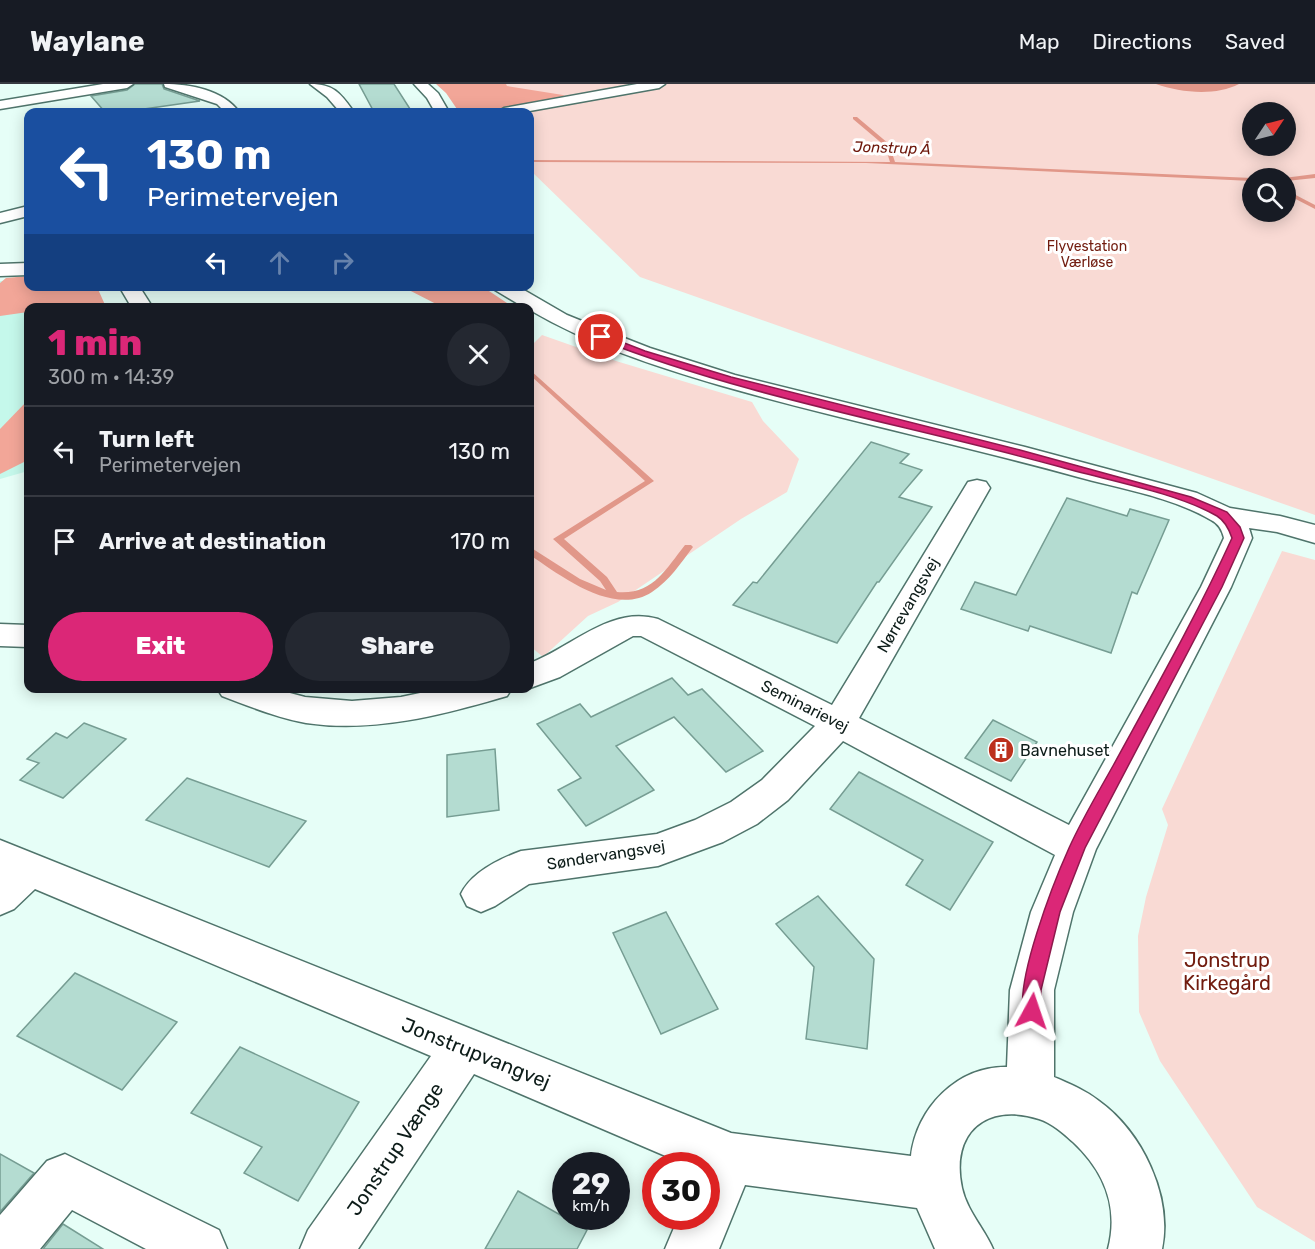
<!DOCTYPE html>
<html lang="en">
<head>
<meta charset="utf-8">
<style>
  body { margin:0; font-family:Rubik,sans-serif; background:#242831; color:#f1f3f6; height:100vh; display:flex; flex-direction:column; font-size:22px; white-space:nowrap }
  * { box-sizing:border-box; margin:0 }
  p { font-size:20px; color:#9ea1a6 }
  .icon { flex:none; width:33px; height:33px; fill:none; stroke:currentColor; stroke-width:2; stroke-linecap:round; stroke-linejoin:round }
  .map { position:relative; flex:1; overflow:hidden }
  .side { position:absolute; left:24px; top:219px; width:510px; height:390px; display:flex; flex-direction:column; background:#171b24; border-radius:12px; box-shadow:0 3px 15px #0003 }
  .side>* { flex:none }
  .banner { position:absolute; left:24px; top:24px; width:510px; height:183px; border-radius:12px; box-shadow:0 3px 15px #0003; background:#1a4fa0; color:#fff; overflow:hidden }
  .needle { width:39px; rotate:55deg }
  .tools { position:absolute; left:1242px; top:18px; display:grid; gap:12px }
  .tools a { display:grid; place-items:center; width:54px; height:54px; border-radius:50%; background:#171b24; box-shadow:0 3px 15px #0003; font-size:30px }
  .speed { position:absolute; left:552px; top:1068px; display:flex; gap:12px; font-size:30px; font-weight:700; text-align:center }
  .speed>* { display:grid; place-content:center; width:78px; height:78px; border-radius:50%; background:#171b24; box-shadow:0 3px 15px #0003; line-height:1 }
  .speed small { font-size:15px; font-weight:400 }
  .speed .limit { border:9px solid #d22; background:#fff; color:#111 }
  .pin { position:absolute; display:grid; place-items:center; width:51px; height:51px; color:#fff; margin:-26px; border:3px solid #fff; border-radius:50%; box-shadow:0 2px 6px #0007 }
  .me { position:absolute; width:66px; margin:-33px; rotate:5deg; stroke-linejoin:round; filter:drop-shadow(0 0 4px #0008) }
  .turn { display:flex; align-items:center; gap:21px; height:126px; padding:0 24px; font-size:27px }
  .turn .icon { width:78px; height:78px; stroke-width:2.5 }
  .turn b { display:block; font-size:42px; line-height:51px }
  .lanes { display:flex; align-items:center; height:57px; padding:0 24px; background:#0003; justify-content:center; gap:30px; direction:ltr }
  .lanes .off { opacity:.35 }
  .round { display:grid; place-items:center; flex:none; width:63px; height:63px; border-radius:32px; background:#242831 }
  .headline { display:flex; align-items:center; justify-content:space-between; height:102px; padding:0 24px }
  h1 { font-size:36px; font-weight:800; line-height:45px; color:#db2777 }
  .primary-button { display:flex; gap:12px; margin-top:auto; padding:12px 24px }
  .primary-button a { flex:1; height:69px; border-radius:36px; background:#db2777; color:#fff; font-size:24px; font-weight:800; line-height:69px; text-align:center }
  .primary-button a+a { background:#242831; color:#f1f3f6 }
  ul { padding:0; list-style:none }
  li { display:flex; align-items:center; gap:18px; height:90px; padding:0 24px; border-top:2px solid #363941 }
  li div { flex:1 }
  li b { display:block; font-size:22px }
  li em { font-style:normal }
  header { display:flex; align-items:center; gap:36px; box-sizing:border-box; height:84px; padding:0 30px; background:#171b24; border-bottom:2px solid #363941 }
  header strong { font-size:28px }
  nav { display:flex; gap:33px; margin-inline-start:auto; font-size:21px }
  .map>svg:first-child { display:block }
</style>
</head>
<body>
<header>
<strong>Waylane</strong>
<nav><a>Map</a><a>Directions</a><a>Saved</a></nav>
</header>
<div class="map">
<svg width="1315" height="1165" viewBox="0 0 1315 1165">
  <rect width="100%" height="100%" fill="#e6fef7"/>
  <polygon fill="#c5f8eb" points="0,197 28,198 28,387 0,395"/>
  <g fill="#f9dad4" fill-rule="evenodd">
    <path d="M 497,0 L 1315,0 L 1315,431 L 640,193 L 530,86 L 531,27 ZM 1252,28 L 1286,28 L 1286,62 L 1252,62 ZM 1252,94 L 1286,94 L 1286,128 L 1252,128 Z"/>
    <polygon points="542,251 616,277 752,318 763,337 799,375 787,408 741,435 618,518 588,532 543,573 530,562 530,263"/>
    <polygon points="1282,467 1315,476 1315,1158 1257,1123 1160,977 1139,928 1138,852 1146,813 1168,741 1162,725"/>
  </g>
  <g fill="#f2a698">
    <polygon points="436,0 506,0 507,2 563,11 568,15 492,28 459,28 446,9"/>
    <polygon points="28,192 28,202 97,203 106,223 28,224 28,228 0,232 0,199 6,194"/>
    <polygon points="403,203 483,203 513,223 442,223"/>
    <polygon points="28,316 28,376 0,390 0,345"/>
  </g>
  <path fill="#e19789" d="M 1156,0 L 1239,0 C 1216,12 1181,9 1156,0 Z"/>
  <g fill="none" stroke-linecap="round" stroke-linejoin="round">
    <g fill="#e19789" fill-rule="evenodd">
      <polygon points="853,33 857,33 889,60 895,78 1252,94 1252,97 866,79 530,78 530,76 890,78 885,62 853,35"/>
      <polygon points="1315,90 1315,94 1286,97 1284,94"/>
      <polygon points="1286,106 1315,121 1315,125 1286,110"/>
      <path d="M 530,286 L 654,397 L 564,455 L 607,493 L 617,508 C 653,511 665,486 685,461 L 691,461 L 693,463 C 681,479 669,497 652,508 C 614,533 561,492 530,471 L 530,464 L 533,465 L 580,495 L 606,506 L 600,497 L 553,455 L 645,397 L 530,291 Z"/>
    </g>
  </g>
  <g fill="#b4dcd1" stroke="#769d93" stroke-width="1.5">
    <polygon points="135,0 162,0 164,5 200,17 123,28 105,28 91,12 127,6"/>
    <polygon points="359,0 394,0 412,28 374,28"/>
    <polygon points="871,358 909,370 900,379 922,386 899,413 932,423 879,498 877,498 837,559 733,521 753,498 757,499"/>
    <polygon points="1067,414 1127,432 1130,425 1169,436 1137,510 1132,508 1111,569 1030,542 1028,547 961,525 975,498 1016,511"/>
    <polygon points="672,594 688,611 702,605 763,667 726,688 674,633 616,662 654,706 586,742 558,706 581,694 537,640 580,620 591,633"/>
    <polygon points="993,636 1037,658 1011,697 965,674"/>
    <polygon points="84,639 126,655 63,714 20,696 39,679 27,675 56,649 67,654"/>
    <polygon points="495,665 499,726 447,733 447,671"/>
    <polygon points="859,688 993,758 950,826 906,801 923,776 830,725"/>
    <polygon points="187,694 306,737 269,783 146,736"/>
    <polygon points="818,812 874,875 867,965 806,955 814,883 776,840"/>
    <polygon points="666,828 718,925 661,950 613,849"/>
    <polygon points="75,889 177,938 122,1006 17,952"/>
    <polygon points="240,963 359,1018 298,1117 244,1089 262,1063 191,1029"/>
    <polygon points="0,1070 34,1089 0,1128"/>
    <polygon points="518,1107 587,1146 577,1165 485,1165"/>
    <polygon points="63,1140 103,1165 43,1165"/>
  </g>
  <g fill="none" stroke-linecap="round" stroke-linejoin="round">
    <g stroke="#4f746b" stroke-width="3">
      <g id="minor">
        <polygon points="103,0 133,0 127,4 0,25 0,17"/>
        <path d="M 164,0 C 190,0 223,6 239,28 L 225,28 L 217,20 L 165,3 Z"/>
        <path d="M 310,0 C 334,0 340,9 354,28 L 340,28 L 327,13 Z"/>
        <polygon points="414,0 428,0 438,9 449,28 435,28 427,14"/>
        <polygon points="637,0 665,0 659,4 524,28 497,28 504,24"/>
        <polygon points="28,122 28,132 0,139 0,129"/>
        <polygon points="28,179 28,191 0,192 0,180"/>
        <polygon points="119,202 139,202 153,224 132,224"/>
        <path d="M 492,202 L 517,202 L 567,231 L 609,248 L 650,264 L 735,291 L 1025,363 L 1197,409 L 1230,424 L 1280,432 L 1315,441 L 1315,459 L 1277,448 L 1249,444 L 1252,454 L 1231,503 L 1096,765 L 1073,828 L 1054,906 L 1054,993 C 1070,1000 1085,1006 1099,1017 C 1142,1048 1173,1112 1162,1165 L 1108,1165 C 1119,1123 1104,1087 1073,1058 C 1064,1050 1052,1039 1039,1035 C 986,1018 950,1049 962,1104 C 967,1127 984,1144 993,1165 L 935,1165 L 917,1124 L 745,1101 L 719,1165 L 665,1165 L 679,1132 L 706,1132 L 706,1082 L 689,1082 L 474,990 L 358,1165 L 300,1165 L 308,1146 L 431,972 L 35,805 L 14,825 L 0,831 L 0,756 L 731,1049 L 911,1072 C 917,1024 957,982 1007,983 L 1010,906 L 1031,828 L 1055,771 L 843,657 L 788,716 L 757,740 L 723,758 L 658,782 L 529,800 L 495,822 L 481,828 L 467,822 L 461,810 C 471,789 499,775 521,767 L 657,750 L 695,736 L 731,718 L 762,696 L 815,642 L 641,552 L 633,552 L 560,593 L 530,604 L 530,579 C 572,563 611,521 658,535 L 832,621 L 968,398 L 977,396 L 986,398 L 990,404 L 859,634 L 1069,741 L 1201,503 L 1224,454 C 1222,446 1219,440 1211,436 C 1172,413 1122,405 1078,393 C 959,360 837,335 719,301 C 654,282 588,260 530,226 L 530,224 L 525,224 L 495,206 Z"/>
        <polygon points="0,540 28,541 28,563 0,562"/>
        <path d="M 217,604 L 271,604 L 305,613 L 352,617 L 401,613 L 444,604 L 512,604 L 507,612 C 442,631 374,649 306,639 C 277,634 249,622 222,612 Z"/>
        <polygon points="65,1070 219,1146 227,1165 146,1165 72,1126 40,1165 0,1165 0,1131 47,1077"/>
      </g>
    </g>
    <use href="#minor" fill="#fff" fill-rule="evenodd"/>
  </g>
  <path fill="#db2777" stroke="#8e194d" stroke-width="1.5" d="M 598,251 L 604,251 L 645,267 L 731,293 L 1020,366 L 1191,413 L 1227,428 L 1240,443 L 1244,454 L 1222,503 L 1085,764 L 1060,828 L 1041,906 L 1041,927 L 1038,933 L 1032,936 L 1025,933 C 1012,903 1055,795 1069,764 C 1082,735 1099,707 1114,680 C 1155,605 1197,531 1232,454 C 1229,445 1225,437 1217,432 C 1175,408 1105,396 1057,382 C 904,340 745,313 598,255 Z"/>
  <defs>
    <g id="building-disc" transform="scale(1.35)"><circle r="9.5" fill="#bc301c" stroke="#fff"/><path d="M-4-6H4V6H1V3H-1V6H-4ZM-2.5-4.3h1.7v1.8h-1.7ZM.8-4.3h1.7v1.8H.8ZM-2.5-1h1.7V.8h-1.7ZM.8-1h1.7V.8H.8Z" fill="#fff"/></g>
  </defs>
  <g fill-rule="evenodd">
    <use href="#building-disc" x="1001" y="666"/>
  </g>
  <g text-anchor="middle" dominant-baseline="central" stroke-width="6" stroke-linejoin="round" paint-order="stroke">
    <g font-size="14" fill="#711b0e" stroke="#fff">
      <text x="1087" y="162">Flyvestation<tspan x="1087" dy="16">Værløse</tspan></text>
    </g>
    <g font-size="15" font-style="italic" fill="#6d160a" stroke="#fff">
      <text transform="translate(892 64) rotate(2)">Jonstrup Å</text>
    </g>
    <g font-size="16" fill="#0d1c19" stroke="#fff">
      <text transform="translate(908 521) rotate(-60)">Nørrevangsvej</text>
      <text transform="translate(805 622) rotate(27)">Seminarievej</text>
      <text transform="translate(606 771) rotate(-9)">Søndervangsvej</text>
    </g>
    <g font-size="16" fill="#0d1c19" stroke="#fff" text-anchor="start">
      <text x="1020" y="666">Bavnehuset</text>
    </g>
    <g font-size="20" fill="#711b0e" stroke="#fff">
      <text x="1227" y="876">Jonstrup<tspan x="1227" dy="23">Kirkegård</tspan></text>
    </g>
    <g font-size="20" fill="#0d1c19" stroke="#fff">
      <text transform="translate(476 969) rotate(22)">Jonstrupvangvej</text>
      <text transform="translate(395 1065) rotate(-56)">Jonstrup Vænge</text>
    </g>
  </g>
</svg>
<div class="tools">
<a><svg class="needle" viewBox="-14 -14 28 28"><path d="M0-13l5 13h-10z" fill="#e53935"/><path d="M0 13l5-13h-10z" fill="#9ea1a6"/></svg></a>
<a><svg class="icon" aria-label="search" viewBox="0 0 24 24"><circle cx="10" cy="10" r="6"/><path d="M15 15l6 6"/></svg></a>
</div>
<div class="speed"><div>29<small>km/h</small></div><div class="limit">30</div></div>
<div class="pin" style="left:601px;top:253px;background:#d93025"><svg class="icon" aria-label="arrive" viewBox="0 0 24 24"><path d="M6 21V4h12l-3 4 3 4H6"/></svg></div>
<svg class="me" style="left:1032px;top:927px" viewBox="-20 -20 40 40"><path d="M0-17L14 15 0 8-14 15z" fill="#db2777" stroke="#fff" stroke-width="4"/></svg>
<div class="banner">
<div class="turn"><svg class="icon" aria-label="left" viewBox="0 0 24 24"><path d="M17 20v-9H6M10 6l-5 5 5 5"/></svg><div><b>130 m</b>Perimetervejen</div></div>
<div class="lanes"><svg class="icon" aria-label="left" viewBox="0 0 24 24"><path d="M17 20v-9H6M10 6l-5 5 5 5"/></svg><svg class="icon off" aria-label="ahead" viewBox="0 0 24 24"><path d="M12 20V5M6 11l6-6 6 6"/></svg><svg class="icon off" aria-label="right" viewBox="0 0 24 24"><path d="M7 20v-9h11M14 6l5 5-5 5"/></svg></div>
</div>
<section class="side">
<div class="headline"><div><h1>1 min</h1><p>300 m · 14:39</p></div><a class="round"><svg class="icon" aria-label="close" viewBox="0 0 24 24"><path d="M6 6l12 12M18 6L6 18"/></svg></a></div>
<ul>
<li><svg class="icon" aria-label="left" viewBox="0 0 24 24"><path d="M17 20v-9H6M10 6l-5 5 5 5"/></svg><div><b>Turn left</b><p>Perimetervejen</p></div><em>130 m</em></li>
<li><svg class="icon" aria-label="arrive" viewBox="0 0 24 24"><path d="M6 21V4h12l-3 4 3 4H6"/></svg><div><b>Arrive at destination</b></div><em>170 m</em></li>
</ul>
<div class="primary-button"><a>Exit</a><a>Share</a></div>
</section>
</div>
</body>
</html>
